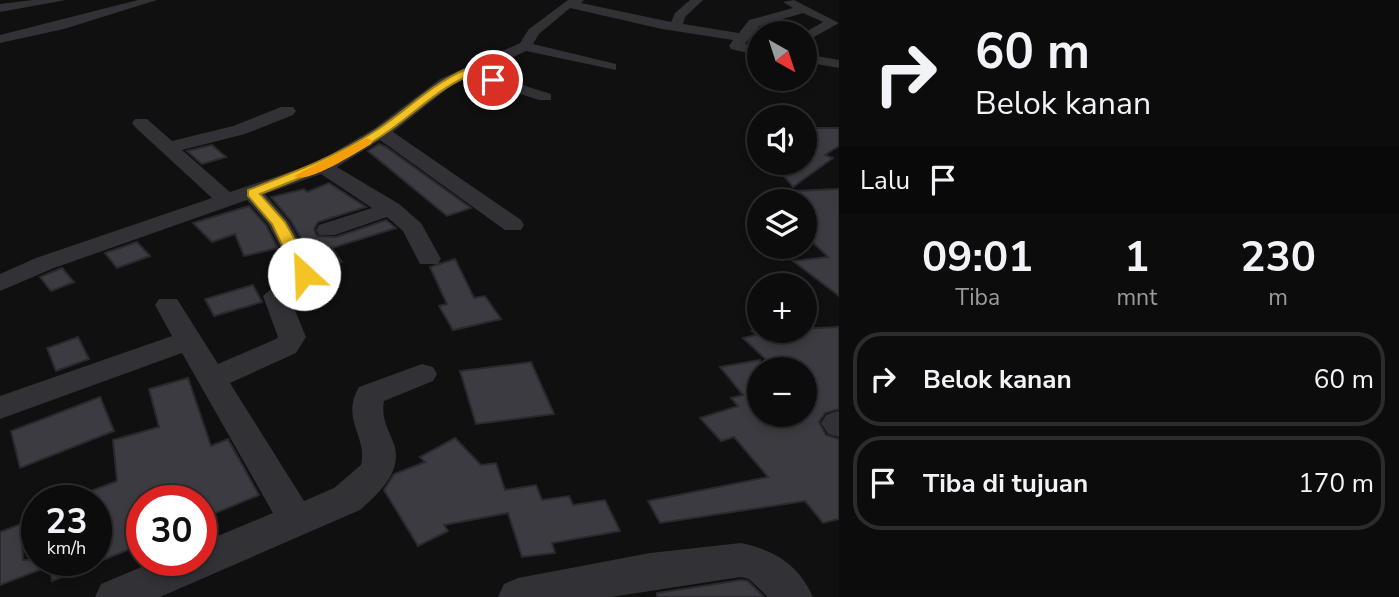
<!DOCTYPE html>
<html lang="id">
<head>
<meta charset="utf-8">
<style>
  body { margin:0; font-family:"Nunito Sans",sans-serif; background:#1a1a1b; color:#f1f3f6; height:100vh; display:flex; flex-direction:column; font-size:26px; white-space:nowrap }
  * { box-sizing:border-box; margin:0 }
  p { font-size:23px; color:#9a9b9d }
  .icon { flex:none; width:38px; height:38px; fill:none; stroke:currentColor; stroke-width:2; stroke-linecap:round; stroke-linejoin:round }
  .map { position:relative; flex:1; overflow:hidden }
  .drawer { display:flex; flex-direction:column; background:#0c0c0d; width:560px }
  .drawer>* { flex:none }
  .hud { background:#0c0c0d; color:#f1f3f6; overflow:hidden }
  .needle { width:46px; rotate:141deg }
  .controls { position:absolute; left:747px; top:21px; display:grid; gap:14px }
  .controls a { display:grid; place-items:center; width:70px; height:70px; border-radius:50%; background:#0c0c0d; box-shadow:0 4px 10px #0003,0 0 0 2px #2c2c2e; font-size:35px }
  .speed { position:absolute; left:21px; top:485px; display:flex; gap:14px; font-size:35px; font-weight:700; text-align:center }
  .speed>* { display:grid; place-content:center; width:91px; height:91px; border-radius:50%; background:#0c0c0d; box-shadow:0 4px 10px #0003,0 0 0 2px #2c2c2e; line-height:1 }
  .speed small { font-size:18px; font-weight:400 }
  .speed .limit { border:10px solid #d22; background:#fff; color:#111 }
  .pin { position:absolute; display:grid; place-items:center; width:60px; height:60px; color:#fff; margin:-30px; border:4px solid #fff; border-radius:50%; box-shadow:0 2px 7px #0007 }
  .me { position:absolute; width:77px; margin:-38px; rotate:335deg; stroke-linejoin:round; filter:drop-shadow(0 0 5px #0008) }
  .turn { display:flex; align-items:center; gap:24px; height:147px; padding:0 21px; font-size:32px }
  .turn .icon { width:91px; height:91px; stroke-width:2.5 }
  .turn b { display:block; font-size:49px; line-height:60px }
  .then { display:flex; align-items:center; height:66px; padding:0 21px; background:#0003; gap:14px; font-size:26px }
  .eta { display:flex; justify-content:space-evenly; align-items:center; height:119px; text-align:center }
  .eta b { font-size:42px; font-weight:700; line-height:49px }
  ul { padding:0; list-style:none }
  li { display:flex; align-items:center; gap:21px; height:94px; margin:0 14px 10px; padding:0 7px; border:4px solid #2c2c2e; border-radius:28px }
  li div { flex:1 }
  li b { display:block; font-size:26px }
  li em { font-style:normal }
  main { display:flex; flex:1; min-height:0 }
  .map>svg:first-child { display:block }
</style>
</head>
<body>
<main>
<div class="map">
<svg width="839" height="597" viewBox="0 0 839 597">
  <rect width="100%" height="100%" fill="#101011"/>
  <g fill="#3b3b41" stroke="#2a292d" stroke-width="2">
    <polygon points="805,128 839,128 839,146 825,155 833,158 793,187 778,169 789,163 805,163"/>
    <polygon points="379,144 386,147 471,208 447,216 368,151"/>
    <polygon points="212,145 226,157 202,164 187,151"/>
    <polygon points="329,183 366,207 318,222 314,229 317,236 336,237 386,220 396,228 332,248 342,262 318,269 291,221 271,197 304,189 307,192"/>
    <polygon points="839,189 839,296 793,261 828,257 805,235 805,216 815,214 796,191"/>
    <polygon points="249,206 266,225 278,248 244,256 235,234 212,242 193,223"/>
    <polygon points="137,242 150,256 117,268 105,253"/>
    <polygon points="455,259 474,298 485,296 501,319 453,330 439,306 447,304 430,267"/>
    <polygon points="62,268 74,282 51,291 40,277"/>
    <polygon points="253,285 262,302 214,316 205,299"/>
    <polygon points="839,327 839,409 825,413 819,422 826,435 839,439 839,519 823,523 805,501 660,523 648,501 768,477 734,437 721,441 700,418 738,406 731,398 743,395 720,367 760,360 760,421 784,415 805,415 805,369 776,369 743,338 756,335 752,331"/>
    <polygon points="78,337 89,359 56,371 47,348"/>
    <polygon points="531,362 554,414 476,424 460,371"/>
    <polygon points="188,378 211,446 228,439 259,495 201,519 201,500 142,500 142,544 52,581 50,566 0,585 0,532 21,524 23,560 96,560 96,500 70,499 117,481 113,440 159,427 149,389"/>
    <polygon points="100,397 114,431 20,468 11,431"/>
    <polygon points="455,438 481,465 496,463 505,490 536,485 542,500 569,496 573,505 605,500 620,531 552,543 555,553 522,557 508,513 444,525 448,531 418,546 384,490 394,474 425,462 420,457"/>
    <polygon points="741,580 748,581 764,597 657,597 657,593"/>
  </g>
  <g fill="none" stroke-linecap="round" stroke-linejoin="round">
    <g fill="#313136" fill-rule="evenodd">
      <polygon points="33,0 66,0 0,12 0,4"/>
      <polygon points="138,0 157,0 64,29 0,43 0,35"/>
      <path d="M 568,0 L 584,0 L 581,3 L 671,22 L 675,13 L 690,0 L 703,0 L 685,17 L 683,24 L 739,33 L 749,20 L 793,8 L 783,2 L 794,0 L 839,23 L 805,42 L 804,33 L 823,22 L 803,13 L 759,26 L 745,44 L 760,48 L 760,56 L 731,49 L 729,46 L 733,40 L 662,29 L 570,8 L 539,34 L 533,44 L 616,64 L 616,70 L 526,51 L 481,72 L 551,94 L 551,100 L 539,100 L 468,77 L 452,85 L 393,132 L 521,220 L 524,225 L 521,230 L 505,230 L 380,140 L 337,167 L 399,204 L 421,223 L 441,259 L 438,264 L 420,264 L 403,231 L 387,217 L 335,235 L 319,235 L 316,230 L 319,225 L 372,208 L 321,174 L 265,194 L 289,222 L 316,270 L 313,279 L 290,298 L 306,337 L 296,353 L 230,383 L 304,501 L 334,488 L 361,465 C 368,436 340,420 359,387 L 422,364 L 433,367 L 437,374 L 433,381 L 384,401 C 381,418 388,429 394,444 C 403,472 379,493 360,510 L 160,597 L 95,597 L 101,584 L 158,560 L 201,560 L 201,543 L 273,513 L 182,353 L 0,419 L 0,396 L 172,336 L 155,305 L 159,299 L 177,299 L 218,364 L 276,339 L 278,337 L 263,296 L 292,270 L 268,224 L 247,200 L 54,268 L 0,291 L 0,274 L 36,258 L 212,198 L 135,127 L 132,123 L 135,119 L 147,119 L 172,141 L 233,126 L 281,107 L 293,107 L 296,111 L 293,115 L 245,134 L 182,150 L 230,192 L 316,163 L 375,128 L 440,79 L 520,43 L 529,29 Z"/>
      <polygon points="805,54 839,60 839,68 805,62"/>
      <polygon points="837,411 839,412 839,437 828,434 821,423 826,415"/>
      <path d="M 741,543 C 775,550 799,565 813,597 L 768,597 L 749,579 L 741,577 L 611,597 L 498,597 L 504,584 L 518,578 L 650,553 Z"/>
    </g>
  </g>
  <path fill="#f4c325" stroke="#9f7f18" stroke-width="2" d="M 464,70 L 498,80 L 493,83 L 468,76 C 436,90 412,116 383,135 C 345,161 303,177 260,194 L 285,222 L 312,270 L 309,278 L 298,278 L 272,224 L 248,196 L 248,190 C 292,173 335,157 375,131 C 406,111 430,85 464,70 Z"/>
  <path fill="#f59e0b" d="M 367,138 L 372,141 L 371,144 C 357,152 307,185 294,176 Z"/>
</svg>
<div class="controls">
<a><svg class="needle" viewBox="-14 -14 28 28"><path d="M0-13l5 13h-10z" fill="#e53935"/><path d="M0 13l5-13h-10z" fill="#9a9b9d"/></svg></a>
<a><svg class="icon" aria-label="sound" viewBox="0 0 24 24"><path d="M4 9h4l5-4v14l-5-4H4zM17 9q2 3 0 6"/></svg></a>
<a><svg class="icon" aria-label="layers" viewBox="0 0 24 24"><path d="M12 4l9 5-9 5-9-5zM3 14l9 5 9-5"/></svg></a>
<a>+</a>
<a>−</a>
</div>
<div class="speed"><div>23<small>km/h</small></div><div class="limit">30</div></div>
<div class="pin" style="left:493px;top:80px;background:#d93025"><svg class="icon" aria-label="arrive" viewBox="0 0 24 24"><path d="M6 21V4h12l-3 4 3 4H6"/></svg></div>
<svg class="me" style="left:304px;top:274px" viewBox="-20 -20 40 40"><circle r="19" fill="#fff"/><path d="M0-13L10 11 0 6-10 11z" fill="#f4c325"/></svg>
</div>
<section class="drawer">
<div class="hud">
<div class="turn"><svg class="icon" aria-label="right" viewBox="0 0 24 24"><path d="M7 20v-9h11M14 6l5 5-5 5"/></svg><div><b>60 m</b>Belok kanan</div></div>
<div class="then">Lalu<svg class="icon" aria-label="arrive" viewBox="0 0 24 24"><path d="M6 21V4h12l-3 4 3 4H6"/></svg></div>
</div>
<div class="eta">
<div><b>09:01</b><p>Tiba</p></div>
<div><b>1</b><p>mnt</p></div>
<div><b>230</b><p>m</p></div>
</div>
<ul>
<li><svg class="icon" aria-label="right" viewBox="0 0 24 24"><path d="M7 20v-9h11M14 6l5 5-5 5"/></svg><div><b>Belok kanan</b></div><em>60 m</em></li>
<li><svg class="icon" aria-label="arrive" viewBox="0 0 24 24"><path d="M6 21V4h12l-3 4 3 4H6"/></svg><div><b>Tiba di tujuan</b></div><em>170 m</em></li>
</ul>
</section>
</main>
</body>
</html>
